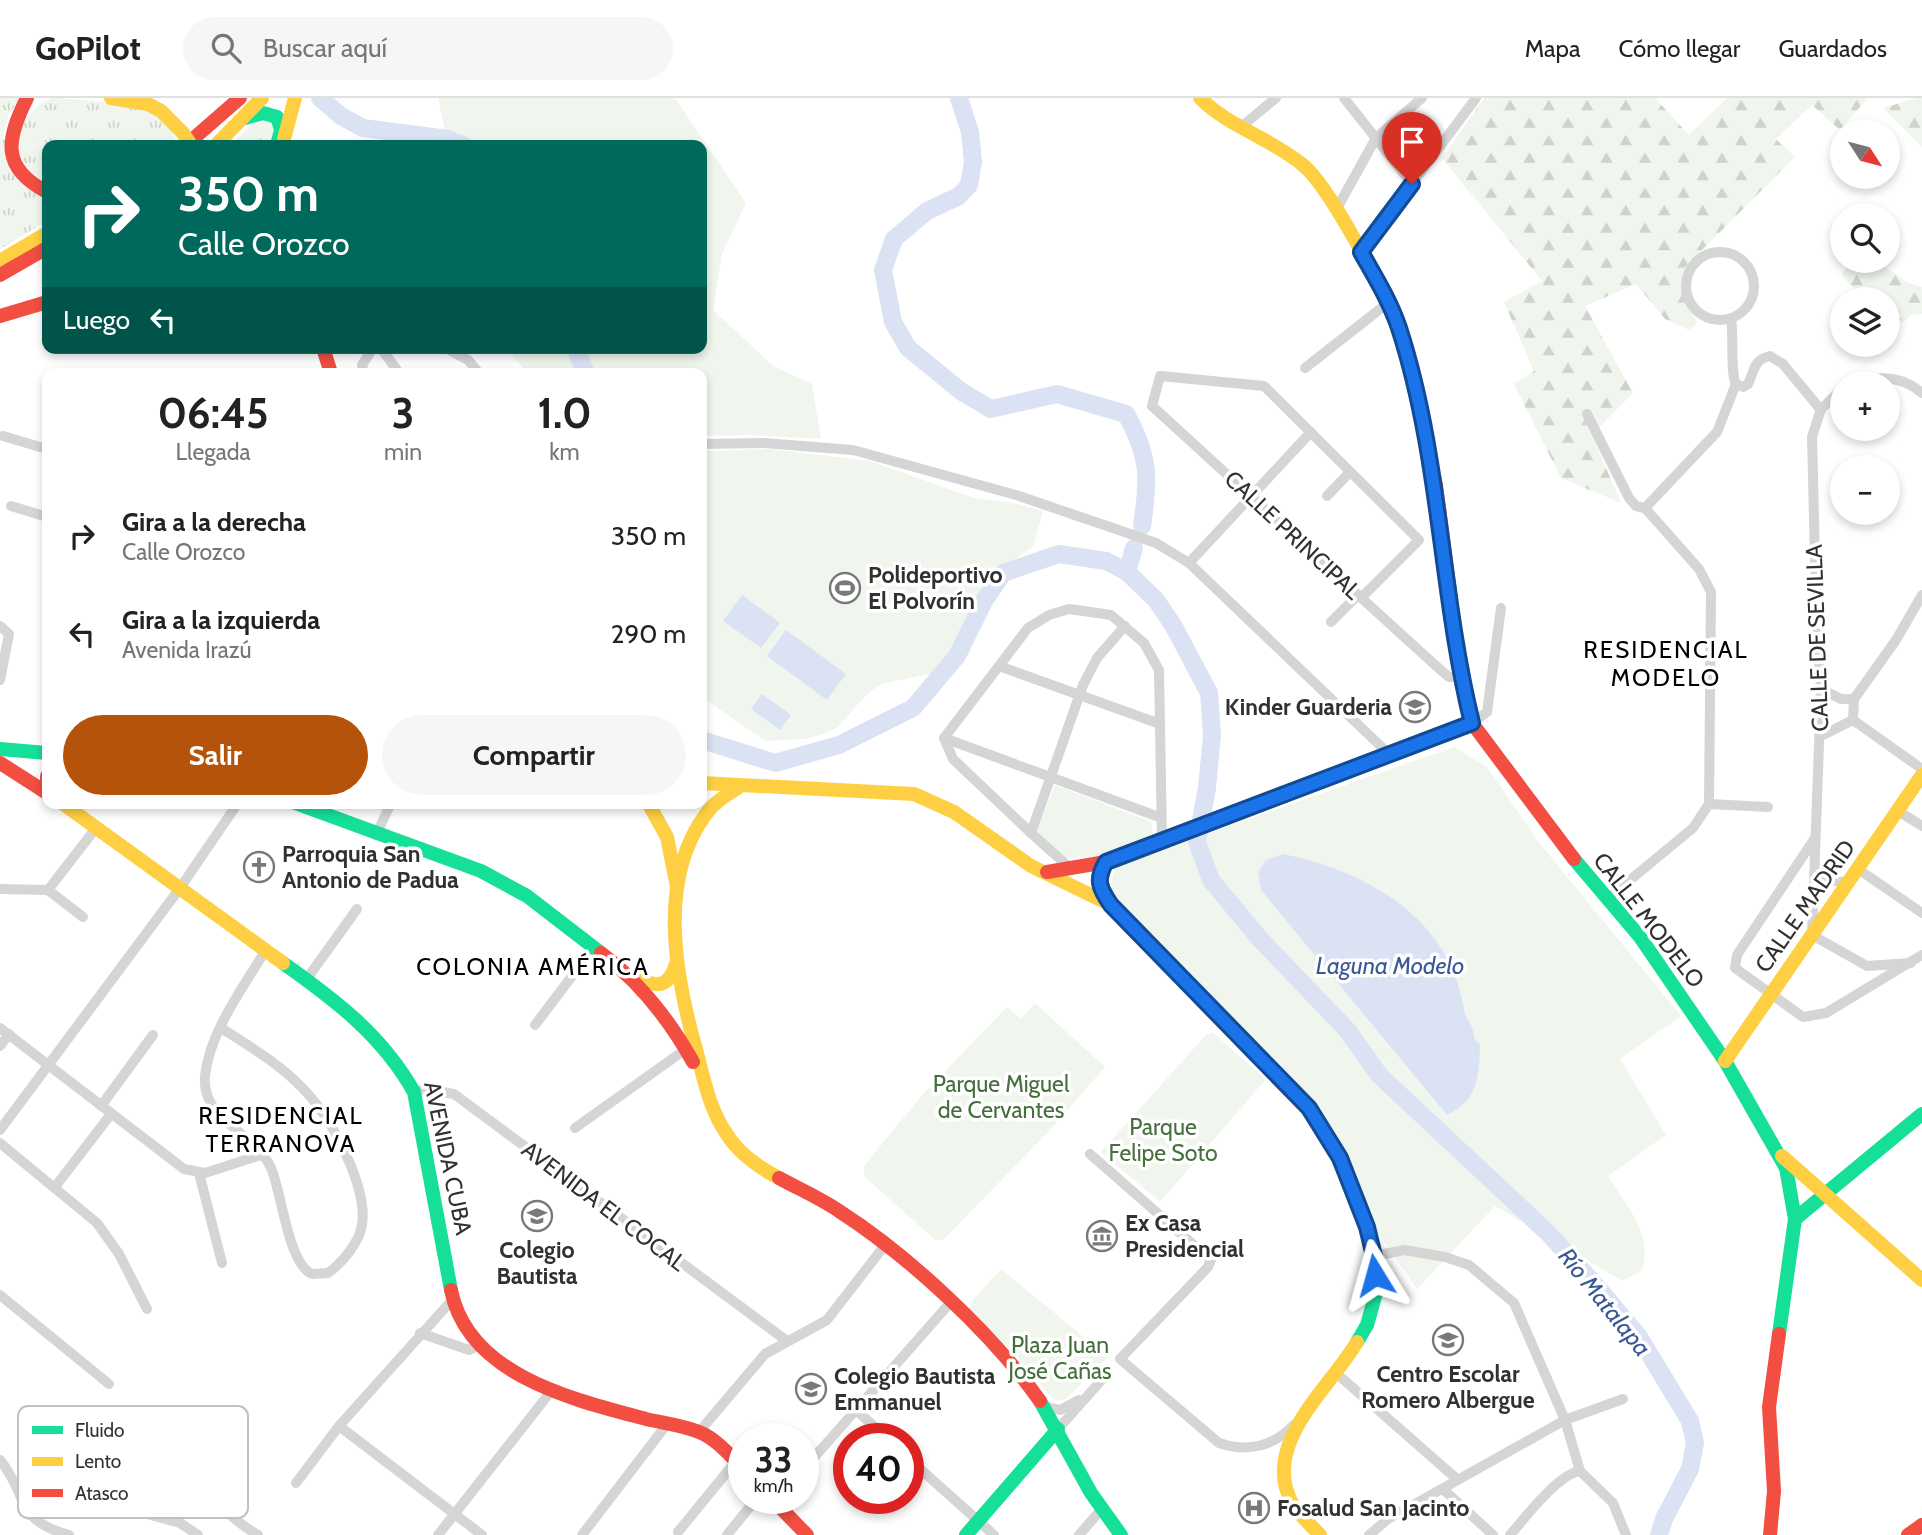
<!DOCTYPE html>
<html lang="es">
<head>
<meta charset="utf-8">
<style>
  body { margin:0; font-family:Cabin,sans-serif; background:#f6f6f6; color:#222; height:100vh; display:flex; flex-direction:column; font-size:26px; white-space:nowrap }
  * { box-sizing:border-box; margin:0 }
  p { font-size:23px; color:#767676 }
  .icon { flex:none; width:38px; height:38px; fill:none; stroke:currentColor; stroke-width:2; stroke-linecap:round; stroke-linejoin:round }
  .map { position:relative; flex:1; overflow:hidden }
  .side { position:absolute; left:42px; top:270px; width:665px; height:441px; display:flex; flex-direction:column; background:#fff; border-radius:14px; box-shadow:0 4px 10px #0003 }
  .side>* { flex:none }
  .top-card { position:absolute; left:42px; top:42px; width:665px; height:214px; border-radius:14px; box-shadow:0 4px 10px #0003; background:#00695c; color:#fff; overflow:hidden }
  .needle { width:46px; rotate:126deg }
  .buttons { position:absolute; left:1830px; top:21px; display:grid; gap:14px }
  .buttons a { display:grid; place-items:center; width:70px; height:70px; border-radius:50%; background:#fff; box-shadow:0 4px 10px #0003; font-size:35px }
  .speed { position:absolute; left:728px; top:1325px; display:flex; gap:14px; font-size:35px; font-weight:700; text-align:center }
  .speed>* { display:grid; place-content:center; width:91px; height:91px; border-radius:50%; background:#fff; box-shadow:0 4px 10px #0003; line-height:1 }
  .speed small { font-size:18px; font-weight:400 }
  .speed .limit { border:10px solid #d22; background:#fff; color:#111 }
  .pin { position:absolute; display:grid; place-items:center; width:60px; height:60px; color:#fff; margin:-72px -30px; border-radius:50% 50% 50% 0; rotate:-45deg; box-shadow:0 0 7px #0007 }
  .pin .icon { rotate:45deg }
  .me { position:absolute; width:77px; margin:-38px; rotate:352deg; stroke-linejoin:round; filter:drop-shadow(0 0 5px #0008) }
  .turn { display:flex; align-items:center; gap:24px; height:147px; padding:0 21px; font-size:32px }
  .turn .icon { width:91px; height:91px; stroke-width:2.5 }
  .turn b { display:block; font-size:49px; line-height:60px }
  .then { display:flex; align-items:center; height:66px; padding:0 21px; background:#0003; gap:14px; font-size:26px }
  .eta { display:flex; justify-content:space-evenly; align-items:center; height:119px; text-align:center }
  .eta b { font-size:42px; font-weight:700; line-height:49px }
  .button { display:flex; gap:14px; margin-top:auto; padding:14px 21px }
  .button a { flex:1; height:80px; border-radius:42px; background:#b45309; color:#fff; font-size:28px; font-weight:700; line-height:80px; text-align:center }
  .button a+a { background:#f6f6f6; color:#222 }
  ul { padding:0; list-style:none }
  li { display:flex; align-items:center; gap:21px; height:98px; padding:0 21px }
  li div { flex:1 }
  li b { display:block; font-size:26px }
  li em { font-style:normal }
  header { display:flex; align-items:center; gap:42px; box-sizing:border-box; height:98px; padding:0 35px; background:#fff; border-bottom:2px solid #e0e0e0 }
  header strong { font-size:33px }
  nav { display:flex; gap:38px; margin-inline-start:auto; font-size:24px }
  .search { width:490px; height:63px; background:#f6f6f6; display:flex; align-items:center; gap:18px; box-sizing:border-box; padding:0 24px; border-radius:38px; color:#767676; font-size:26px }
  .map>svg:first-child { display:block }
</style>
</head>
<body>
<header>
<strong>GoPilot</strong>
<div class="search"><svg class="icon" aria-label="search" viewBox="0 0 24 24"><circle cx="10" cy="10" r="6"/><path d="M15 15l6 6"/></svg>Buscar aquí</div>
<nav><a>Mapa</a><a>Cómo llegar</a><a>Guardados</a></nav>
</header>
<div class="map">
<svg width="1922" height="1437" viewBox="0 0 1922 1437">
  <defs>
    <pattern id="grass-tufts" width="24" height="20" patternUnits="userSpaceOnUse" patternTransform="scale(1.75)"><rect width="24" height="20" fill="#f0f6ed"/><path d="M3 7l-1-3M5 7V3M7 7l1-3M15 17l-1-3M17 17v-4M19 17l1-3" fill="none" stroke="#ced3cc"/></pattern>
    <pattern id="forest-firs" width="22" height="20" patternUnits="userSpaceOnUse" patternTransform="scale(1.75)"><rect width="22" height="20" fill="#f0f6ed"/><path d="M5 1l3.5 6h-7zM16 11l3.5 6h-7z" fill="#ced3cc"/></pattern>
  </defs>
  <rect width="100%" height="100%" fill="#fff"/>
  <g fill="url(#grass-tufts)">
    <polygon points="0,0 20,0 9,16 3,39 47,101 47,123 0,151"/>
    <path d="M 53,0 C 70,0 140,7 153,15 C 163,21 169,30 176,40 L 164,47 L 47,47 L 47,87 C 38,80 28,74 23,64 C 10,39 28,7 53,0 Z"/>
    <polygon points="272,22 274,47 230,47 255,24"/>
  </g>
  <g fill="url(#forest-firs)">
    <path d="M 1484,0 L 1655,0 L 1689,37 L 1727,0 L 1868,0 L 1840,32 L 1812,7 L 1776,41 L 1795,59 L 1685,169 C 1679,202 1685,198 1697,225 L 1689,232 L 1665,221 L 1636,186 L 1585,208 L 1633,295 L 1592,337 L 1621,405 L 1561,380 L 1514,286 L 1534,273 L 1504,204 L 1542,183 L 1442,60 Z"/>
    <polygon points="1917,0 1922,0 1922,49 1883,10"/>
    <path d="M 1850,163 L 1877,163 L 1908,185 L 1922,189 L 1922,216 L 1911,217 L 1904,224 L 1888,225 L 1888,201 C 1865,201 1856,196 1842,177 Z"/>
  </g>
  <g fill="#f0f6ed">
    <polygon points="438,0 675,0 746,105 722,156 713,212 773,268 812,286 821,341 750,337 702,338 702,275 527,275 506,250 702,250 702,47 448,47"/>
    <polygon points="770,351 870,363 974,400 1014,405 1043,413 1033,449 1003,469 975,510 955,554 938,574 881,586 866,597 838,629 823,636 806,641 765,643 702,599 702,353"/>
    <path d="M 1454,649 L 1487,669 L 1541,747 L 1681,918 L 1620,961 L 1666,1037 L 1608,1078 C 1626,1107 1654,1137 1642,1172 L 1622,1183 L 1495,1108 L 1417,1191 L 1378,1135 L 1342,1047 L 1314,1005 L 1239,930 L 1112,795 L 1111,786 L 1115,768 Z"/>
    <polygon points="1055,687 1152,724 1152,736 1104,759 1065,760 1037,733"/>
    <polygon points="1035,905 1105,969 1052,1030 943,1142 935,1142 864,1078 864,1068 923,996 1007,909 1021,921"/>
    <polygon points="1212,934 1266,981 1160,1104 1101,1054 1205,938"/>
    <polygon points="1001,1171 1108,1259 1067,1300 1058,1303 1051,1299 1016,1257 970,1213 972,1203"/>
  </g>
  <g fill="#dbe2f3">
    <polygon points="742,497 780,525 761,550 723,523"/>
    <polygon points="786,532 846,576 827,602 767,558"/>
    <polygon points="762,596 791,617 780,632 751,611"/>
    <path d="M 1283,756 C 1367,773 1450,820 1464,911 C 1465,922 1474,927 1474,940 L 1480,947 C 1479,980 1478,1002 1447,1017 L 1261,792 L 1258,774 L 1266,762 Z"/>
  </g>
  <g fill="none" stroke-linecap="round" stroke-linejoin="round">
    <g stroke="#dbe2f3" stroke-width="18">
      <polyline points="320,0 341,18 363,30 448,41 463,47"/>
      <path d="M 959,0 L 970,34 L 973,64 L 969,87 L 959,98 L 927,113 L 894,141 L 883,172 L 893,224 L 908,250 L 962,294 L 991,311 L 1057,296 L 1126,316 C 1150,359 1149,381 1142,428"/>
      <polyline points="575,250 586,275"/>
      <polyline points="1127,474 1134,450"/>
      <polyline points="702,642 775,665 839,647 913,610 957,558 984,503 1003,475 1059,456 1106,463 1127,474 1156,502 1173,527 1209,595 1212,637 1207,690 1197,744 1211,782 1259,840 1348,933 1379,977 1548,1135 1599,1191 1639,1239 1690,1323 1695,1345 1690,1371 1664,1421 1659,1437"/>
    </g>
    <g stroke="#d5d5d5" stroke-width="10">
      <polyline points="1344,0 1412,86"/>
      <polyline points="1241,29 1276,0"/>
      <polyline points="1336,112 1376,40 1422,0"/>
      <polyline points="1361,154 1476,0"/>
      <circle cx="1720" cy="188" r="34"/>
      <path d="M 1731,220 C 1734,238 1730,276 1736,286 L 1743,289 L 1748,286 C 1755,272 1753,262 1770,258 L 1783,266 L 1821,312"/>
      <polyline points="381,250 399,275"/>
      <polyline points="446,250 468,262 479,275"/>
      <polyline points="1305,270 1389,204"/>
      <polyline points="364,275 362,267 373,250"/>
      <path d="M 1856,285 C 1880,277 1903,279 1922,295"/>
      <polyline points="1843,290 1821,311 1812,339 1817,541 1821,591 1812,837 1867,868 1911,865"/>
      <polyline points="1587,316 1629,400 1636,408 1645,410 1717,334 1736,286"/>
      <polyline points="3,338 47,351"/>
      <polyline points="702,346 764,345 853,352 1016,397 1110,429 1156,445 1189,465 1390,657"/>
      <polyline points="1327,398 1350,374"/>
      <polyline points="11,408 47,419"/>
      <polyline points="1189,465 1311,334"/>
      <path d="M 1361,500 L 1419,442 L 1264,288 L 1160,278 L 1152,308 C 1249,396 1345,486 1443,574 L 1449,579 L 1461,579"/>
      <polyline points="1331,524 1358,497"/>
      <polyline points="0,528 9,536 0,582"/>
      <polyline points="999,568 1160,626"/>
      <polyline points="1821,591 1841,601 1854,601 1896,542 1922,497"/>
      <polyline points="1854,601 1853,622 1922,671"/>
      <polyline points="1472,625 1487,614 1501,510"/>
      <polyline points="1821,638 1853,622"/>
      <polyline points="944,640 1028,530 1049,517 1069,511 1111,517 1144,545 1159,572 1162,741"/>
      <polyline points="944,640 1159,719"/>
      <polyline points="944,640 953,661 1031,735"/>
      <polyline points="1709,706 1768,709"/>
      <polyline points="1898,713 1922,728"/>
      <polyline points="376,737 391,705"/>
      <polyline points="1815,740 1737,857 1735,870 1803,919 1826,915 1922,857"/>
      <polyline points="1815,769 1829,782 1849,785"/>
      <polyline points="1070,770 1031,735 1083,587 1097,560 1125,528"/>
      <polyline points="1858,771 1922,815"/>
      <polyline points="0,791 48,792 96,730"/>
      <polyline points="48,792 83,819"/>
      <polyline points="1607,801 1693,730 1709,706 1711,494 1699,471 1645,410"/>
      <polyline points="306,882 357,811"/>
      <polyline points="535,927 594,849"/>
      <polyline points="0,930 184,1071 205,1075 264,1056"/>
      <path d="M 221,930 C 251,949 283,968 307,995 C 332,1022 368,1089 362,1127 C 359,1145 342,1165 328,1175 L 312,1176 C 288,1166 282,1095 271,1070 C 255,1033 201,1023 205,978 C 210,933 243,890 265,853"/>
      <polyline points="0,948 9,936"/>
      <polyline points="414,994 425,991 454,996 787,1243"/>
      <polyline points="101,1008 153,937"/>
      <polyline points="575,1030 686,951"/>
      <polyline points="0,1032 180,790 238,705"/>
      <polyline points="0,1045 97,1125 119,1156 147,1211"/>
      <path d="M 1090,1056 L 1211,1162 L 1208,1169 L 1120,1261 L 1219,1345 C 1248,1355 1274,1348 1295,1326"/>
      <polyline points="199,1075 222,1165"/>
      <polyline points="55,1089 111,1016"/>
      <polyline points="1374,1158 1404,1152 1445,1159 1469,1167 1514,1205 1565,1322 1580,1373"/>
      <polyline points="0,1197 109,1286"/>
      <polyline points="420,1235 469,1252 481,1246"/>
      <polyline points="1336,1275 1458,1382"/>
      <polyline points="1046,1309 1060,1312 1079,1302"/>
      <polyline points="856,1312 887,1340"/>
      <polyline points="339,1328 482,1437"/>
      <polyline points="1058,1331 1106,1277"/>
      <polyline points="699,1334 765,1256 827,1222 885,1147"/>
      <polyline points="908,1360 994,1437"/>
      <path d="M 0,1362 C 29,1398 14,1422 69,1437"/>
      <polyline points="803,1372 950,1205"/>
      <path d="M 186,1382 C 217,1399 227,1420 258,1437"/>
      <polyline points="296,1385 339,1328 453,1201"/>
      <polyline points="1444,1392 1493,1437"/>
      <polyline points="29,1417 52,1390 62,1387 107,1405 180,1425 198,1437"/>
      <polyline points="678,1434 736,1363"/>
      <polyline points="438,1437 552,1292"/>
      <polyline points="582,1437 667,1326"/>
      <polyline points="727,1437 757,1400"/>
      <polyline points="1079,1437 1100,1413"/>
      <polyline points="1369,1437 1388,1421 1565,1322 1623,1301"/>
      <path d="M 1510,1437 C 1525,1420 1558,1376 1580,1373 L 1613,1405 L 1626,1437"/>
    </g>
    <g stroke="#16e098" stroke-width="14">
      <polyline points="245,20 263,15 277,19 281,32 277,47"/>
      <polyline points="0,651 47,655"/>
      <polyline points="295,705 481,773 527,798 601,855"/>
      <polyline points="1574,761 1640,839 1725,963 1786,1070 1795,1121 1779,1236"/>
      <polyline points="1106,764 1100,786 1111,807 1297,997 1331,1044 1363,1119 1374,1162 1376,1195 1367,1227 1357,1244"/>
      <path d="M 283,865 C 335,902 382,937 414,994 L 451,1192"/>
      <polyline points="1795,1121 1922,1016"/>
      <polyline points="1040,1303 1091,1395 1121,1437"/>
      <polyline points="966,1437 1058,1331"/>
    </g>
    <g stroke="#ffcf43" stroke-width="14">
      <polyline points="111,0 148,6"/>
      <path d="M 1200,0 C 1229,29 1270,40 1303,67 C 1329,88 1385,194 1398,228 C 1407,251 1411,277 1417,301"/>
      <polyline points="139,1 161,13 182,34"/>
      <polyline points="284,41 295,0"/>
      <polyline points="216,47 262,0"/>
      <polyline points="0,163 47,135"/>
      <polyline points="702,685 914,696 954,714 1031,768 1107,805"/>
      <path d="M 739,689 C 727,697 714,704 706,716 C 656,783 676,881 697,955 C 704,982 710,1012 726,1035 C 738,1055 758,1069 779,1080"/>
      <polyline points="62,705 283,865"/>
      <polyline points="648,705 667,739 677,789"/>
      <path d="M 635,878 C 656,890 668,891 676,866"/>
      <polyline points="1725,963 1922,677"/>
      <polyline points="1782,1058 1922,1182"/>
      <path d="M 1320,1437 C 1311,1427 1298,1416 1292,1405 C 1260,1346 1330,1290 1357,1244"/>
    </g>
    <g stroke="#f24e42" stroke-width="14">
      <path d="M 27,0 C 6,42 1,70 47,94"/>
      <polyline points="186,47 240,0"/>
      <polyline points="0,177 47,150"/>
      <polyline points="0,218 47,204"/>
      <polyline points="323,250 331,275"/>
      <polyline points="1417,301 1436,387 1461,579 1472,625 1574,761"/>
      <polyline points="0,665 47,695"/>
      <polyline points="47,678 47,681"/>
      <polyline points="1047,774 1106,764 1472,625"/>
      <path d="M 601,855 C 641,885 669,921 693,964"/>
      <path d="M 779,1080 C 799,1091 820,1100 839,1113 C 909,1158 993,1236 1040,1303"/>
      <path d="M 451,1192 C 468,1278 575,1302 646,1321 C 663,1325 682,1327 699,1334 C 717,1341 730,1358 744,1371"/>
      <polyline points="771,1400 807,1437"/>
      <polyline points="1770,1437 1774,1393 1769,1309 1779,1236"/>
      <polyline points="1908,1437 1922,1427"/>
    </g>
    <polyline stroke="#ffcf43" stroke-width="14" points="183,35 191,47"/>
  </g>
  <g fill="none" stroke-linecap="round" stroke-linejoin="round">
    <g stroke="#114b97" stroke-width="18">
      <path id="route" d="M 1375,1177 L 1374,1158 L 1367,1129 L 1340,1060 L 1309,1010 L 1111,807 C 1100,791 1095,782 1106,764 L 1472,625 C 1440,495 1441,359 1399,230 C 1390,203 1375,179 1361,154 L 1412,86"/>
    </g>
    <use href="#route" stroke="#1a73e8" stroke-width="12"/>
  </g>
  <defs>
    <g id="stadium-ring" transform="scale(1.575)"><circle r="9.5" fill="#fff" stroke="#797979" stroke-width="1.5"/><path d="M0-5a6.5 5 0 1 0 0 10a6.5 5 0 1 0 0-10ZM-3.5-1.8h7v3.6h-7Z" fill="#797979"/></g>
    <g id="school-ring" transform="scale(1.575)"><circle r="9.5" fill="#fff" stroke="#797979" stroke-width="1.5"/><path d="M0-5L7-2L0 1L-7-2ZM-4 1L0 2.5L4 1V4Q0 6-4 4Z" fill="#797979"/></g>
    <g id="church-ring" transform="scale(1.575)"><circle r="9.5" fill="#fff" stroke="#797979" stroke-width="1.5"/><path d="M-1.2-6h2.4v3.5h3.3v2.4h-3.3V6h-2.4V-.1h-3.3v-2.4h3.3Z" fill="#797979"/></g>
    <g id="museum-ring" transform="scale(1.575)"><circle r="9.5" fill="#fff" stroke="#797979" stroke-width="1.5"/><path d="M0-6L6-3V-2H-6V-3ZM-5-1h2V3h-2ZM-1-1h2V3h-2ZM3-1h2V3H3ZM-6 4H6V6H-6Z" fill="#797979"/></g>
    <g id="hospital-ring" transform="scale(1.575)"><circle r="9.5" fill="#fff" stroke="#797979" stroke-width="1.5"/><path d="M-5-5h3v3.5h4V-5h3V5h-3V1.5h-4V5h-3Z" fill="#797979"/></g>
  </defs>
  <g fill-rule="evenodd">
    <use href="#stadium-ring" x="845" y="490"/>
    <use href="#school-ring" x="1415" y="609"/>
    <use href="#church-ring" x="259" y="769"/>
    <use href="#school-ring" x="537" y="1118"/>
    <use href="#museum-ring" x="1102" y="1138"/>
    <use href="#school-ring" x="1448" y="1242"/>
    <use href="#school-ring" x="811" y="1291"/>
    <use href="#hospital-ring" x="1254" y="1410"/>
  </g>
  <g text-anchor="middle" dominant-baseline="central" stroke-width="7" stroke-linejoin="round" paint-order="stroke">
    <g font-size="23" fill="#313131" stroke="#fff">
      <text transform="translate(1293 437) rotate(43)">CALLE PRINCIPAL</text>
      <text transform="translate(1817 540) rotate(-92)">CALLE DE SEVILLA</text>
      <text transform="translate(1805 808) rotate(-55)">CALLE MADRID</text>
      <text transform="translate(1649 822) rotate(52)">CALLE MODELO</text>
      <text transform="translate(448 1060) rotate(78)">AVENIDA CUBA</text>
      <text transform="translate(604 1108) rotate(37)">AVENIDA EL COCAL</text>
    </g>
    <g font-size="23" font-weight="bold" fill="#313131" stroke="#fff" text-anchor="start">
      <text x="868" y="477">Polideportivo<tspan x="868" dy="26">El Polvorín</tspan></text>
      <text x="1392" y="609" text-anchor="end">Kinder Guarderia</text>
      <text x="282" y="756">Parroquia San<tspan x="282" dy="26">Antonio de Padua</tspan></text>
      <text x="1125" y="1125">Ex Casa<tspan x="1125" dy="26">Presidencial</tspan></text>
      <text x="537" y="1152" text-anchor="middle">Colegio<tspan x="537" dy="26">Bautista</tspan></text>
      <text x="1448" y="1276" text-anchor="middle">Centro Escolar<tspan x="1448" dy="26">Romero Albergue</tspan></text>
      <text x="834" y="1278">Colegio Bautista<tspan x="834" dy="26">Emmanuel</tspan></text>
      <text x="1277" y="1410">Fosalud San Jacinto</text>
    </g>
    <g font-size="23" fill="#456f3c" stroke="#fff">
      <text x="1001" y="986">Parque Miguel<tspan x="1001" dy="26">de Cervantes</tspan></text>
      <text x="1163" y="1029">Parque<tspan x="1163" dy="26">Felipe Soto</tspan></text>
      <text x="1060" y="1247">Plaza Juan<tspan x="1060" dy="26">José Cañas</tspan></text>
    </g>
    <g font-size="24" letter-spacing="2" fill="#000" stroke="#fff">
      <text x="1666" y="551">RESIDENCIAL<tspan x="1666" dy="28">MODELO</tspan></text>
      <text x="533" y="868">COLONIA AMÉRICA</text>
      <text x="281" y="1017">RESIDENCIAL<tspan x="281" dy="28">TERRANOVA</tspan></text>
    </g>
    <g font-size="24" font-style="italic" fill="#3a5898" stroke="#fff">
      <text x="1390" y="867">Laguna Modelo</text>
      <text transform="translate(1605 1204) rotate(51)">Río Matalapa</text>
    </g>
  </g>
  <rect x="18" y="1308" width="230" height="112" rx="10" fill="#fff" stroke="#c1c1c1" stroke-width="2"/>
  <rect x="32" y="1328" width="31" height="8" fill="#16e098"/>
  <rect x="32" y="1359" width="31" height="9" fill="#ffcf43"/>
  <rect x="32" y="1391" width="31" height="8" fill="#f24e42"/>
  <g font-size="19" fill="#313131">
    <text x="75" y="1339">Fluido</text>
    <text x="75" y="1370">Lento</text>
    <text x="75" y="1402">Atasco</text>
  </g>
</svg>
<div class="buttons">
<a><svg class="needle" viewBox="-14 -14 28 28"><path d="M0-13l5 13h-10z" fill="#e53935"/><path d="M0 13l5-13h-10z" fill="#767676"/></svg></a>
<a><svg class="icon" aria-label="search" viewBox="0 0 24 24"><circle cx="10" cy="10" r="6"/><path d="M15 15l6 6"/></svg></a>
<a><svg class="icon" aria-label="layers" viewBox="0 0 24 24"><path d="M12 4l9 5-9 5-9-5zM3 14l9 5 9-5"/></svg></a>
<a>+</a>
<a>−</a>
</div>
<div class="speed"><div>33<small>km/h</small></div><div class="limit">40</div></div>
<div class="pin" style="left:1412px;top:86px;background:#d93025"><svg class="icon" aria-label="arrive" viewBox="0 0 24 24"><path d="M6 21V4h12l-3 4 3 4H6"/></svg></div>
<svg class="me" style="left:1375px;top:1177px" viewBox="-20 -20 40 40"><path d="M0-17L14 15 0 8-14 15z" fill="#1a73e8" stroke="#fff" stroke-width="4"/></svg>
<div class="top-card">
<div class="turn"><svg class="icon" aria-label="right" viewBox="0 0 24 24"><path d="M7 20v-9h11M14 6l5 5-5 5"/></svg><div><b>350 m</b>Calle Orozco</div></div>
<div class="then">Luego<svg class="icon" aria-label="left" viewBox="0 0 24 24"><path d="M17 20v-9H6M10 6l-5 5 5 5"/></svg></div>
</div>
<section class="side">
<div class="eta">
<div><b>06:45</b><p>Llegada</p></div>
<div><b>3</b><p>min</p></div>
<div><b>1.0</b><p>km</p></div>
</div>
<ul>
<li><svg class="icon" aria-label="right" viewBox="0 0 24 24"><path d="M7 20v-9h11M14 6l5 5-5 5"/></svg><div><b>Gira a la derecha</b><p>Calle Orozco</p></div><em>350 m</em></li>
<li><svg class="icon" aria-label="left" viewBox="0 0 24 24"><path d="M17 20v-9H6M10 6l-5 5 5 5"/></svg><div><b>Gira a la izquierda</b><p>Avenida Irazú</p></div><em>290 m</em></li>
</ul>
<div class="button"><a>Salir</a><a>Compartir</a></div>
</section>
</div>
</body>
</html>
